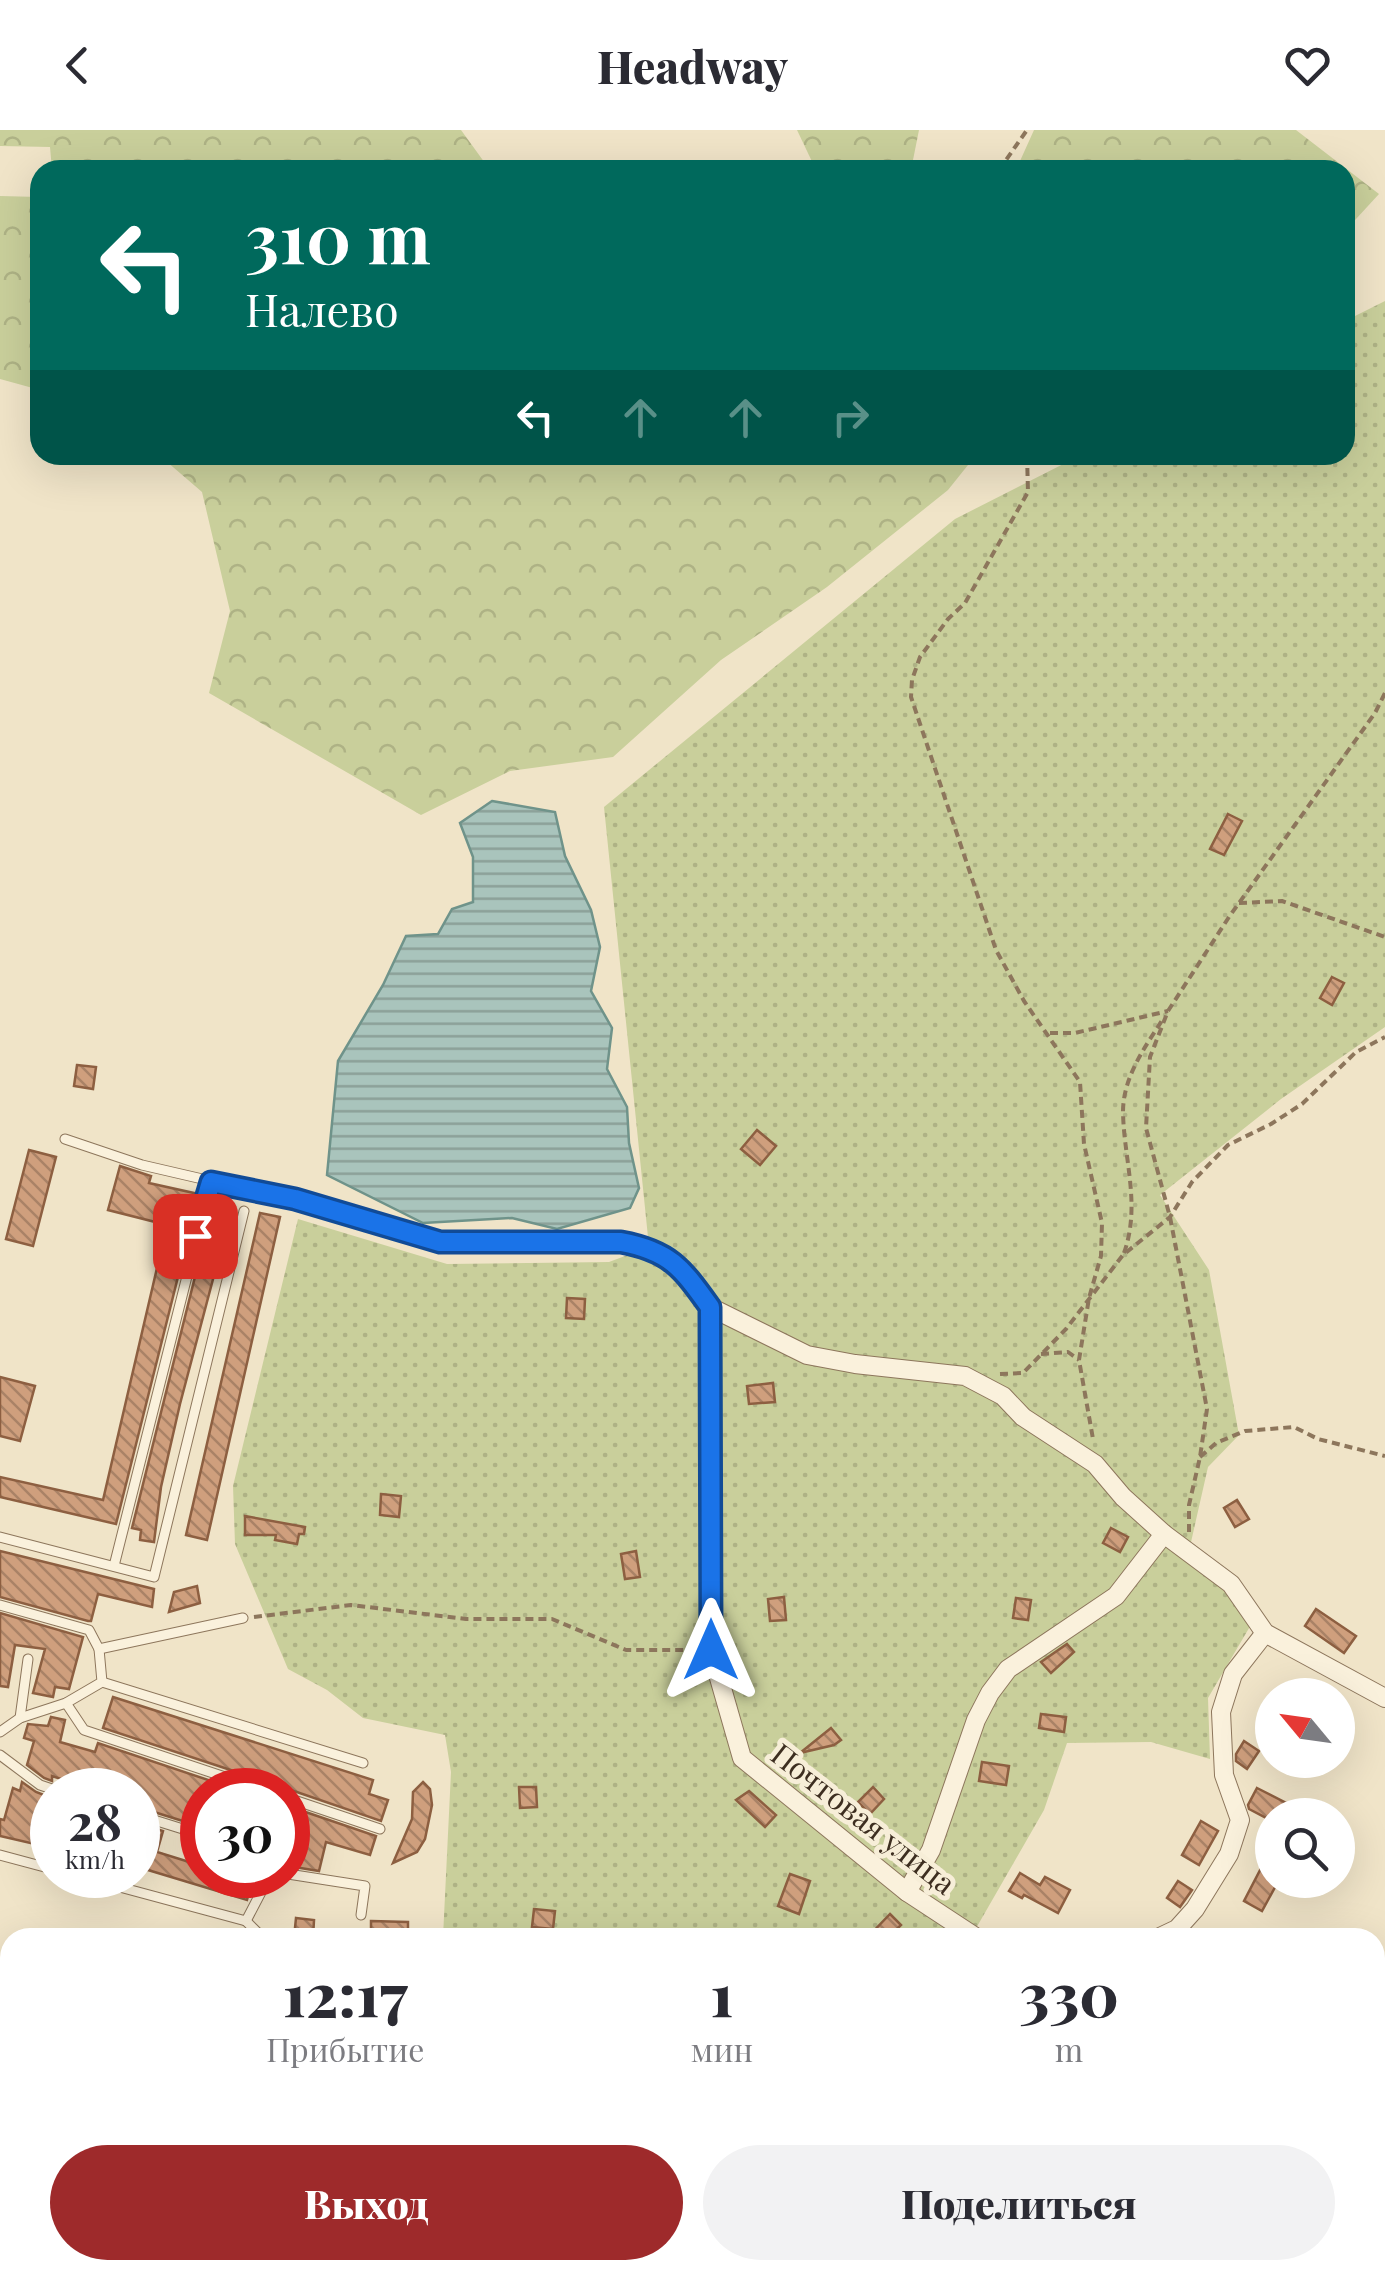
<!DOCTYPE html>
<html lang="ru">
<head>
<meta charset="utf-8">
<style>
  body { margin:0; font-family:"Playfair Display",serif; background:#f2f2f3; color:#2b2b33; height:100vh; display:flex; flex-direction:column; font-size:38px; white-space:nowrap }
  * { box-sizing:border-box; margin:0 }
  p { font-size:32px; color:#7c7c81 }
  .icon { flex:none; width:55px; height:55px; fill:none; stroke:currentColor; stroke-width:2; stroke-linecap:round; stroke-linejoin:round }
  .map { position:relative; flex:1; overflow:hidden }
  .details { position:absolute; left:0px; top:1798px; width:1385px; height:352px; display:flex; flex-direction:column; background:#fff; border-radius:30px 30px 0 0; box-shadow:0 10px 40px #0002 }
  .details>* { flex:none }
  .top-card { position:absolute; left:30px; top:30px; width:1325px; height:305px; border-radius:30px; box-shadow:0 10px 40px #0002; background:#00695c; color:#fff; overflow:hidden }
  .needle { width:65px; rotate:299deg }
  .buttons { position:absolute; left:1255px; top:1548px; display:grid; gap:20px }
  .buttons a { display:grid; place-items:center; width:100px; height:100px; border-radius:50%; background:#fff; box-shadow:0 10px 40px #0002; font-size:50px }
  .speed { position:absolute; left:30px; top:1638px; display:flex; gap:20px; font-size:50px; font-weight:700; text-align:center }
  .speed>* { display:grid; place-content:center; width:130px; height:130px; border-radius:50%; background:#fff; box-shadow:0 10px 40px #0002; line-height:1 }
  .speed small { font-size:25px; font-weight:400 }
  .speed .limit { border:15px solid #d22; background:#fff; color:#111 }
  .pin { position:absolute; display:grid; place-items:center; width:85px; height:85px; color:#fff; margin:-42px; border-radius:20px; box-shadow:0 5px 15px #0006 }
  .me { position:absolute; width:110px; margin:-55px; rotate:0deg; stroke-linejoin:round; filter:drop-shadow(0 0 8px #0008) }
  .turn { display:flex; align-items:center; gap:35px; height:210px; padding:0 50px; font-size:45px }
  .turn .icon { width:130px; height:130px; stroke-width:2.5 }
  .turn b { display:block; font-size:70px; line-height:85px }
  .lanes { display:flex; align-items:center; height:95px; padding:0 50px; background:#0003; justify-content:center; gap:50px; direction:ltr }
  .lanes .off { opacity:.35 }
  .eta { display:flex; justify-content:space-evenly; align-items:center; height:170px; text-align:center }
  .eta b { font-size:60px; font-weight:800; line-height:70px }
  .primary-button { display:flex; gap:20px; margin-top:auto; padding:20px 50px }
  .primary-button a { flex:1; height:115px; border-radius:60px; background:#9e2a2b; color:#fff; font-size:40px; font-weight:800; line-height:115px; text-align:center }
  .primary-button a+a { background:#f2f2f3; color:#2b2b33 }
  header { display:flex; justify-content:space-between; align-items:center; height:130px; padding:0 50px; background:#fff; font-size:45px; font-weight:800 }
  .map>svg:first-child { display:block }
</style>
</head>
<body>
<header><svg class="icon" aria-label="back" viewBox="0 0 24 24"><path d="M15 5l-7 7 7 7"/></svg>Headway<svg class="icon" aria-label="heart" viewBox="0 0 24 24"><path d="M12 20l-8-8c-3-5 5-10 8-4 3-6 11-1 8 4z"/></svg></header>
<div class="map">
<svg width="1385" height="2149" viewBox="0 0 1385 2149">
  <defs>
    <pattern id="forest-crowns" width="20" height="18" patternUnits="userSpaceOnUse" patternTransform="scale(2.5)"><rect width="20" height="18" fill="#c9cf9b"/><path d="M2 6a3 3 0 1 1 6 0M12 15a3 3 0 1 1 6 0" fill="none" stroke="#aeb285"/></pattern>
    <pattern id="garden-dots" width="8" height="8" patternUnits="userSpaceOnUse" patternTransform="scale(2.5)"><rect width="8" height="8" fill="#c9cf9b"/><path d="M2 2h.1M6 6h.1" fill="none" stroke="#aeb285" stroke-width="1.8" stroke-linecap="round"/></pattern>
    <pattern id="water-rules" width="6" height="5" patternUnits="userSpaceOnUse" patternTransform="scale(2.5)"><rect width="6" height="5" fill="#a9c4bc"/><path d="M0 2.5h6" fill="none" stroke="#8ba098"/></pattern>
    <pattern id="building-back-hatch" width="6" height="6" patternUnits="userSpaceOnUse" patternTransform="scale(2.5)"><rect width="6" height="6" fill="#cf9f7d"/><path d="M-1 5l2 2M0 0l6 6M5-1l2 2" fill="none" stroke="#a98266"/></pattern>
  </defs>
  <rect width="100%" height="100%" fill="#f0e4c8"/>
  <g fill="url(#forest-crowns)">
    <polygon points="0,0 461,0 490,40 52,40 50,17 0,16"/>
    <polygon points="797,0 919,0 911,40 816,40"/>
    <polygon points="1034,0 1296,0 1379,64 1345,101 1345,40 1011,40 1020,31"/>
    <polygon points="0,66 40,67 40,260 0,249"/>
    <polygon points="159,325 976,325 948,360 827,457 721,530 613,627 510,641 421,685 209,563 230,481 202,362"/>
  </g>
  <g fill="url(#garden-dots)">
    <polygon points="1385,171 1385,897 1281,969 1160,1065 1209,1140 1239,1305 1208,1337 1189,1421 1252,1493 1208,1568 1210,1629 1151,1612 1067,1613 1044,1680 971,1807 443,1807 451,1642 445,1605 363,1588 327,1560 288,1539 235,1414 233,1356 298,1089 447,1134 609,1132 649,1117 604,677 955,389 1081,325 1345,325 1345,191"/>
    <polygon points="429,2140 563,2140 561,2149 428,2149"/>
  </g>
  <polygon fill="url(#water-rules)" stroke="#6f938a" stroke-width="2.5" points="492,671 555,682 565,726 591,780 600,817 591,861 612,898 607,939 627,977 629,1013 639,1058 630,1078 557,1099 512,1088 423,1093 327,1045 338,931 383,855 406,806 438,804 452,779 473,772 473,727 460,693"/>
  <g fill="url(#building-back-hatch)" stroke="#8d5f41" stroke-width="2.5">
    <polygon points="1228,684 1242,691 1224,725 1210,719"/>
    <polygon points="1332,847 1344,853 1332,875 1320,868"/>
    <polygon points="77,935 96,937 93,959 74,956"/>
    <polygon points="757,1000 776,1016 760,1035 741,1019"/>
    <polygon points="29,1020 56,1027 33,1116 6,1109"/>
    <polygon points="120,1036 151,1046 149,1053 194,1063 187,1090 192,1091 116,1394 0,1367 0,1347 103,1370 167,1095 108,1080"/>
    <polygon points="260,1083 280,1087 207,1410 186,1405"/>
    <polygon points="208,1095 226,1100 180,1274 161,1357 154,1412 140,1410 141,1400 132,1398"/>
    <polygon points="567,1168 585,1169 584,1189 566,1188"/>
    <polygon points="0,1247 35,1256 20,1311 0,1306"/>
    <polygon points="773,1253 775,1272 749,1274 747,1256"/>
    <polygon points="381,1364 401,1366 399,1387 380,1385"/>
    <polygon points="1237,1370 1249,1389 1235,1397 1224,1378"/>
    <polygon points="245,1386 305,1397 304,1404 299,1404 297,1414 275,1410 276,1405 245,1405"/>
    <polygon points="1111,1398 1128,1407 1120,1422 1103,1413"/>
    <polygon points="0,1421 154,1459 152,1477 98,1464 91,1491 88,1491 0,1467"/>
    <polygon points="636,1421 640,1447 625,1449 621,1424"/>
    <polygon points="197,1456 200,1473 169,1482 174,1462"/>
    <polygon points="784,1467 786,1490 770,1491 768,1469"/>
    <polygon points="1016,1468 1031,1470 1028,1490 1013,1488"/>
    <polygon points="1316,1479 1356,1506 1344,1523 1305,1496"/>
    <polygon points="0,1483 83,1507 69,1559 55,1557 53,1567 33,1563 45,1519 15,1515 8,1557 0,1556"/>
    <polygon points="1067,1514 1074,1522 1051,1543 1041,1532"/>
    <polygon points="113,1567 373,1650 369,1664 388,1670 381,1691 291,1660 272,1660 267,1652 103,1598"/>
    <polygon points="1041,1584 1066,1587 1064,1602 1039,1598"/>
    <polygon points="51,1587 65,1590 60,1612 95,1622 98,1613 238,1660 202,1660 202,1697 138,1677 138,1660 94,1660 52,1646 52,1651 44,1648 27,1635 34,1611 24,1608 28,1594 48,1596"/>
    <polygon points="831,1598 841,1610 834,1615 800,1623"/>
    <polygon points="1244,1611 1259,1621 1247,1639 1236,1631 1236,1624"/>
    <polygon points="982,1632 1009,1636 1006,1655 979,1651"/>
    <polygon points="22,1652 36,1662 52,1668 52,1718 0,1706 0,1689 4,1690 13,1658 20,1661"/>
    <polygon points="423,1652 430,1659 432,1675 425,1709 417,1722 393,1733 412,1689 413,1662"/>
    <polygon points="519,1657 536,1657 537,1677 520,1678"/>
    <polygon points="873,1657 884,1669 870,1684 858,1672"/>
    <polygon points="1257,1658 1310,1685 1272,1685 1272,1691 1249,1679 1248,1675"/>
    <polygon points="749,1661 776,1685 765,1697 736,1670"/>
    <polygon points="288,1676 376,1706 370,1725 326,1712 319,1741 288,1736"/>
    <polygon points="1201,1691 1218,1701 1199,1735 1182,1725"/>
    <polygon points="138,1693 163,1701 157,1722 202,1736 202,1745 234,1745 252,1751 247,1770 138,1737"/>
    <polygon points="1272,1717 1272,1750 1279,1750 1262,1781 1244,1771"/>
    <polygon points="1020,1743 1040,1755 1045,1747 1070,1760 1058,1783 1024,1765 1022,1768 1009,1761"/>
    <polygon points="790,1744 810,1751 799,1784 778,1776"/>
    <polygon points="1178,1751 1192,1760 1180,1777 1167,1768"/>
    <polygon points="534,1779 555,1781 553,1799 532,1797"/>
    <polygon points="890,1784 901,1795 888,1808 867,1808"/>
    <polygon points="296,1788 314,1790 313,1808 294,1808"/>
    <polygon points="371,1791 408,1792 408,1808 371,1808"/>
  </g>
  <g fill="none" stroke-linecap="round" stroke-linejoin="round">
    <g stroke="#8d765c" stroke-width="11">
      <g id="lane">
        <polyline points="65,1009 142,1035 211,1051 114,1436"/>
        <polyline points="0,1407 154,1447 244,1081"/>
        <polyline points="0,1475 89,1500 99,1519"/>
        <polyline points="102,1552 363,1633"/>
        <polyline points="66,1573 84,1600 264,1660"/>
        <polyline points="20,1588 28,1529"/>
        <polyline points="0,1602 20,1588 66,1573 102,1552 99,1519 243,1488"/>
        <polyline points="0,1625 40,1655 55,1660"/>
        <polyline points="288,1668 380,1699"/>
        <polyline points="138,1685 202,1705"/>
        <polyline points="0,1725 52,1739"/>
        <polyline points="288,1744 365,1756 361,1785"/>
        <polyline points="75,1745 246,1791 270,1745"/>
        <polyline points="246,1791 263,1808"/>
        <polyline points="1043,2140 1058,2149"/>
      </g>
    </g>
    <g stroke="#8d765c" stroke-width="20">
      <g id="street">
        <path d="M 211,1051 L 295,1069 L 440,1112 L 621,1112 C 670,1121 682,1138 710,1177 L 711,1520 L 742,1628 L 907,1762 L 977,1808"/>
        <polyline points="710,1177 807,1225 855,1234 965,1246 1003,1266 1023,1287 1095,1334 1123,1367 1164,1404 1231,1454 1265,1503 1385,1568"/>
        <polyline points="907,1762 931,1720 976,1590 990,1563 1008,1539 1116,1466 1164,1404"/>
        <polyline points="1158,1808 1177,1799 1195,1779 1229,1724 1240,1690 1224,1645 1221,1582 1233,1544 1265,1503"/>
        <polyline points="0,2052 10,2052"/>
        <polyline points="1375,2064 1385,2071"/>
      </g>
    </g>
    <g stroke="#8d765c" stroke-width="4" stroke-dasharray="8 5" stroke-linecap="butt">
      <polyline points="999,40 1027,0"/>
      <polyline points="1027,325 1028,362 965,473 948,489 920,527 912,550 911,567 996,820 1024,871 1080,952 1084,1014 1102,1093 1101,1126 1089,1168 1079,1230 1093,1309"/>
      <polyline points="1239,773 1282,771 1385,807"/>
      <polyline points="1050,903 1075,903 1168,881"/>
      <path d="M 1124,1123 C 1141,1075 1124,1031 1123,982 C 1123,947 1145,917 1163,889"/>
      <polyline points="1041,1224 1068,1222 1079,1230"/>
      <polyline points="1000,1244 1023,1243 1066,1199 1123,1125 1170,1087 1192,1052 1228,1015 1271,994 1302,974 1356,922 1385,907"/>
      <polyline points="1200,1327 1216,1313 1245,1301 1294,1297 1318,1309 1385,1326"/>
      <polyline points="1189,1402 1189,1375 1200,1327 1207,1279 1170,1087 1146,998 1150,927 1168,881 1229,787 1375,583 1385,563"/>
      <polyline points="254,1487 351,1475 466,1489 552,1489 626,1520 696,1520"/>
      <polyline points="970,2149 975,2140"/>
    </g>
    <use href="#lane" stroke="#faf1dc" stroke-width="9"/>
    <use href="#street" stroke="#faf1dc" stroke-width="18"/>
  </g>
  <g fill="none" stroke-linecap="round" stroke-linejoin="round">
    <g stroke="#114b97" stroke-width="25">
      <path id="route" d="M 195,1106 L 211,1052 L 295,1069 L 440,1112 L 621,1112 C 670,1121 682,1138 710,1177 L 711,1520"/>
    </g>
    <use href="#route" stroke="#1a73e8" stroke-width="18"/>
  </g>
  <g text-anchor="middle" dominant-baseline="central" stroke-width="10" stroke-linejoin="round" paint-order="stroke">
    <g font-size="30" fill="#3d2e20" stroke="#f7eed8">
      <text transform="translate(864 1688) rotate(38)">Почтовая улица</text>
    </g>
  </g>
</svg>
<div class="buttons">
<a><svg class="needle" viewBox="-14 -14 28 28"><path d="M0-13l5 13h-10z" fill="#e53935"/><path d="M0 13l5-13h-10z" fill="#7c7c81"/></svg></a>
<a><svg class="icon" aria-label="search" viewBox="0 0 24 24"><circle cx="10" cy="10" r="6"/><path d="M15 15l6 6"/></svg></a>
</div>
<div class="speed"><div>28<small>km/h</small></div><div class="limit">30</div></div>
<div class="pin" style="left:195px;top:1106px;background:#d93025"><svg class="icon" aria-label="arrive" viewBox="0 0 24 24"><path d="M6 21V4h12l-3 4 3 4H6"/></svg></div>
<svg class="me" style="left:711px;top:1520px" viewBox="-20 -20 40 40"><path d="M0-17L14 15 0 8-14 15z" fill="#1a73e8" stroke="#fff" stroke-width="4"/></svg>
<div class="top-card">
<div class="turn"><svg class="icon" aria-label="left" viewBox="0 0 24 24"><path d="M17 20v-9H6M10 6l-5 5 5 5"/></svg><div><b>310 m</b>Налево</div></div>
<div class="lanes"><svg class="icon" aria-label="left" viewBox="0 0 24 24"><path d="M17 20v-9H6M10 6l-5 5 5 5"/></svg><svg class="icon off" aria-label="ahead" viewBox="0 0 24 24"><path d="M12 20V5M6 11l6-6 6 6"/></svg><svg class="icon off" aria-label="ahead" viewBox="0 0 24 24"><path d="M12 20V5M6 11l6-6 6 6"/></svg><svg class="icon off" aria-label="right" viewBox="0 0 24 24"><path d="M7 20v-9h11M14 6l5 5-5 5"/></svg></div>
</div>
<section class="details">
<div class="eta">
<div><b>12:17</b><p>Прибытие</p></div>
<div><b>1</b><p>мин</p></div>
<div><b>330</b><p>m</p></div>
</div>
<div class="primary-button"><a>Выход</a><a>Поделиться</a></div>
</section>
</div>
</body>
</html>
